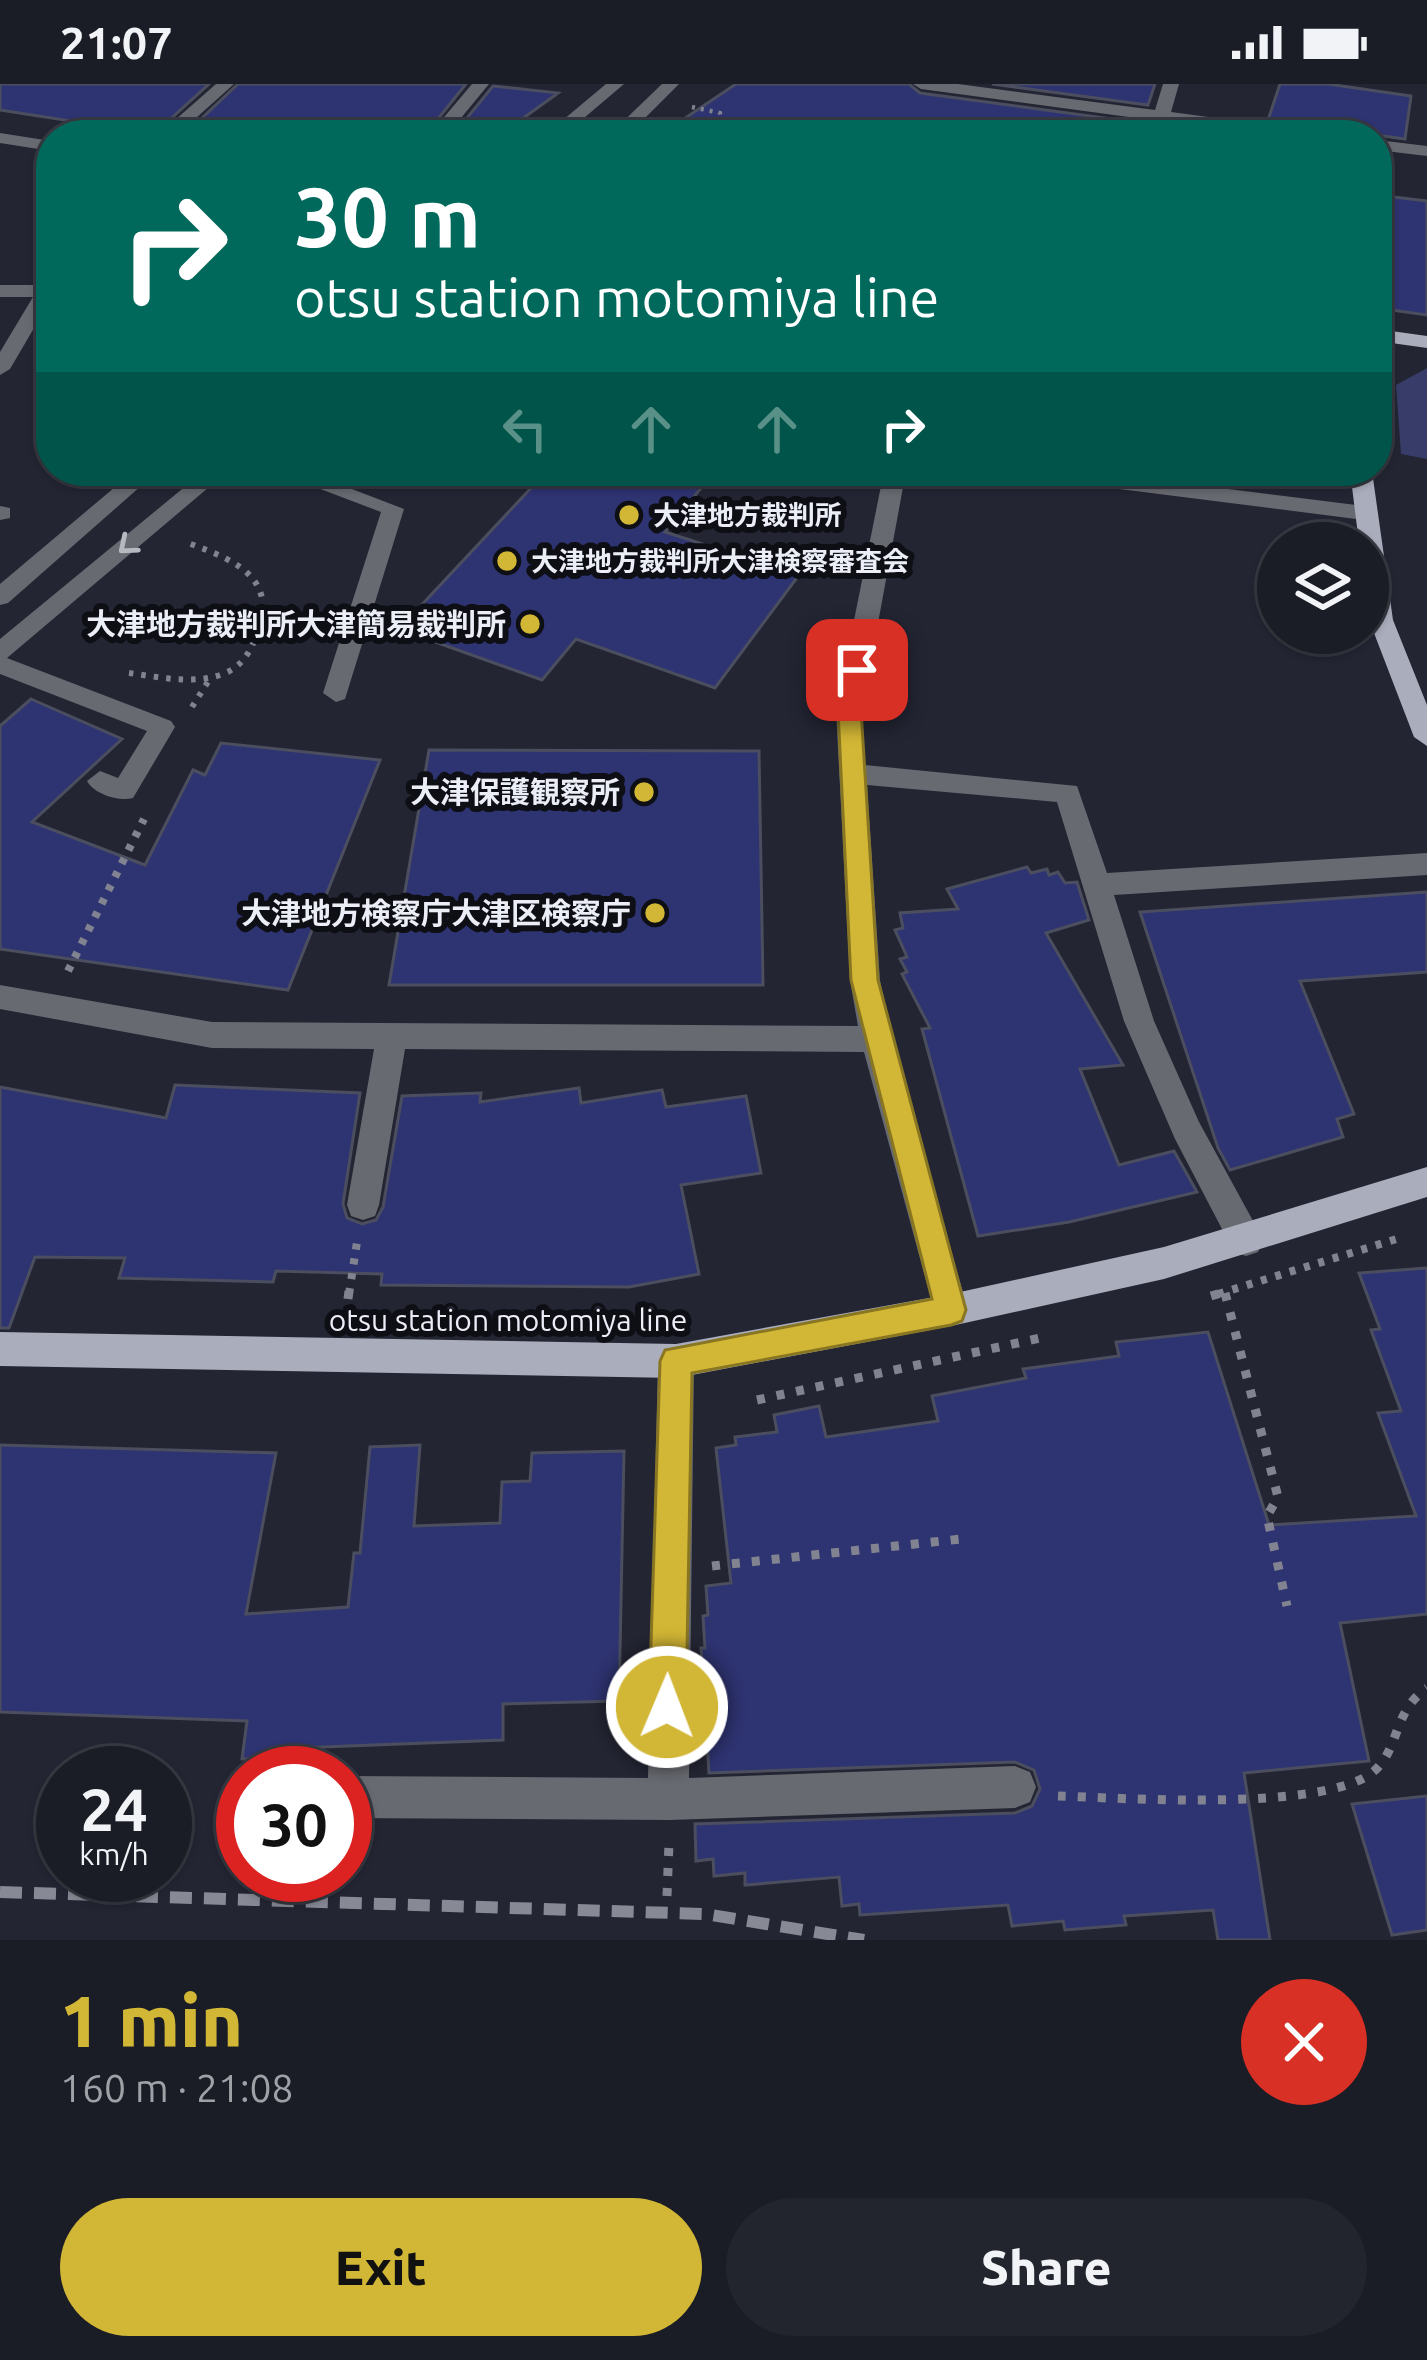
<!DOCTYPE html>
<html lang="en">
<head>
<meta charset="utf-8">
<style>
  body { margin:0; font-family:Ubuntu,"Noto Sans JP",sans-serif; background:#23252e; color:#f1f3f6; height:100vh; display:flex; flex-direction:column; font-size:45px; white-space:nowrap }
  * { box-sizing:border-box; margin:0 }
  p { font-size:39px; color:#9fa1a7 }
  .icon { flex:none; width:66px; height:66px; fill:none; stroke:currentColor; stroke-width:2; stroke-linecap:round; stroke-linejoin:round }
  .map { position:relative; height:1856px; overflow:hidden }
  .sheet { display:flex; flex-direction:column; background:#1a1c26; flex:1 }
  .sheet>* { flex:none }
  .banner { position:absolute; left:36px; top:36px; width:1356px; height:366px; border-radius:48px; box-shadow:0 3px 9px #0004,0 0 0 3px #383a43; background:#00695c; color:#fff; overflow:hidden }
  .buttons { position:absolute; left:1257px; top:438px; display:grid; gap:24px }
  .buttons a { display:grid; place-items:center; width:132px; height:132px; border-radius:50%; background:#1a1c26; box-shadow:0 3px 9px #0004,0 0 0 3px #383a43; font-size:60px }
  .speed { position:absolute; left:36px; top:1662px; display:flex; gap:24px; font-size:60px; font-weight:700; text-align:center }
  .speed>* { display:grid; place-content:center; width:156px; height:156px; border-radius:50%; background:#1a1c26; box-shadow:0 3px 9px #0004,0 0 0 3px #383a43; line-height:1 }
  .speed small { font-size:30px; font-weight:400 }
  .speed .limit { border:18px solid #d22; background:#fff; color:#111 }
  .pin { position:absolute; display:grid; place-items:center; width:102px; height:102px; color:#fff; margin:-51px; border-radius:24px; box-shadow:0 6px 18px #0006 }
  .me { position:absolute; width:132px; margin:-66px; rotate:1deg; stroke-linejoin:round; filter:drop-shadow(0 0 9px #0008) }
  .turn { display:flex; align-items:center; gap:42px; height:252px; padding:0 60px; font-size:54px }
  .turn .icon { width:156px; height:156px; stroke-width:2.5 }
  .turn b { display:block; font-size:84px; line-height:102px }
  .lanes { display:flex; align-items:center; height:114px; padding:0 60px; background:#0003; justify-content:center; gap:60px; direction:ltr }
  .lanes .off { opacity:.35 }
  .round { display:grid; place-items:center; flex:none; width:126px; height:126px; border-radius:63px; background:#23252e }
  .summary { display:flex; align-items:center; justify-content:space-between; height:204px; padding:0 60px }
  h1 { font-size:72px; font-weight:800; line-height:90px; color:#d2b635 }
  .action { display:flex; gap:24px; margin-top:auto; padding:24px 60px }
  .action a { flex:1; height:138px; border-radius:72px; background:#d2b635; color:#111; font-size:48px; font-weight:800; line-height:138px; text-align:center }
  .action a+a { background:#23252e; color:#f1f3f6 }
  .status { display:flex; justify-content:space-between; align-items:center; height:84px; padding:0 60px; background:#1a1c26; direction:ltr }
  .status svg { height:33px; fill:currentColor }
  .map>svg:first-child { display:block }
</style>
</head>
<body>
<div class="status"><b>21:07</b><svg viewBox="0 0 49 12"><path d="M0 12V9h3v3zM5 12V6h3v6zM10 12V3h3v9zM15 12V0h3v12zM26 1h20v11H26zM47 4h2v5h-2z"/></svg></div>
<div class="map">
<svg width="1427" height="1856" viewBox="0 0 1427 1856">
  <rect width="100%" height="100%" fill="#232533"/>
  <polygon fill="#373d68" points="1427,284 1427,375 1401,370 1396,301"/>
  <g fill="#2e3371" stroke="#4b4e5e" stroke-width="3">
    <polygon points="0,0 209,0 154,50 0,26"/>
    <polygon points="238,0 466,0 425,51 184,51"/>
    <polygon points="736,0 909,0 920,9 1142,39 1138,51 1018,51 969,46 969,51 660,51"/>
    <polygon points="992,0 1155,0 1148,21"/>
    <polygon points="1280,0 1328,0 1411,12 1405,55 1268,36"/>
    <polygon points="493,2 558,9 504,48 453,51"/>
    <polygon points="1377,111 1427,117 1427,231 1377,224"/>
    <polygon points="547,387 715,387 665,448 799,491 715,604 576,555 542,596 399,545"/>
    <polygon points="31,615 122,655 32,738 145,781 193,686 205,691 221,659 380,676 288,906 0,865 0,642"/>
    <polygon points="429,666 759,667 763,901 389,901"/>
    <polygon points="1027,783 1031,789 1047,785 1049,791 1058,788 1065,799 1077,798 1089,836 1046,849 1123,981 1080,985 1119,1081 1174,1067 1197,1108 1069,1138 978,1152 922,945 930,944 902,890 907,888 900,875 907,873 895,846 903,844 900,829 958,825 947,805"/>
    <polygon points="1427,808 1427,888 1300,897 1354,1030 1337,1035 1343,1053 1230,1086 1218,1064 1140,828"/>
    <polygon points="175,1001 360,1009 343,1120 347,1134 362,1140 376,1136 383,1123 402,1012 481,1009 480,1018 579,1004 581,1019 662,1006 666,1023 746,1012 761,1089 681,1101 699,1190 629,1203 381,1201 382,1190 276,1187 273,1198 119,1194 125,1174 35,1173 9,1244 0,1244 0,1003 166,1034"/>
    <polygon points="1427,1184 1427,1530 1340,1539 1369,1677 1244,1689 1270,1856 1218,1856 1213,1826 1124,1832 1126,1841 1065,1846 1063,1837 1012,1842 1008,1821 860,1831 859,1820 842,1822 839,1793 745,1801 745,1789 714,1792 713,1775 696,1777 695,1740 1015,1729 1032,1722 1040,1705 1034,1686 1015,1678 709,1689 701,1564 705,1564 703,1532 708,1531 706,1502 731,1499 716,1364 736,1361 735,1353 777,1348 774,1331 819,1322 826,1353 938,1337 932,1312 1026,1294 1023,1285 1119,1272 1116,1258 1208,1248 1269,1441 1416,1432 1378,1329 1401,1327 1371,1246 1380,1245 1359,1189"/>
    <polygon points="0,1361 276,1369 246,1530 348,1523 354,1469 360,1469 370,1363 420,1361 414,1442 500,1439 502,1398 530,1397 532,1369 624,1367 619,1617 503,1620 503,1656 297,1664 296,1672 242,1675 247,1637 0,1628"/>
    <polygon points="1427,1712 1427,1846 1392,1851 1352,1720"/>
  </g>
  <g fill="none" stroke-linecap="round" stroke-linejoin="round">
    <polyline stroke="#818390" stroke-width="4.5" stroke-dasharray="3 6" stroke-linecap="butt" points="692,23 720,29 719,49"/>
    <g stroke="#818390" stroke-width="6" stroke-dasharray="4.5 8" stroke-linecap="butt">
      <path d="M 129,589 C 159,593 193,601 223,590 C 239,584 248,572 254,557 C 282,496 238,477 188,459"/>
      <polyline points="192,623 211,593"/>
    </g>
    <g stroke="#818390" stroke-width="8" stroke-dasharray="6 9" stroke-linecap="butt">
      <polyline points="68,887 144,735"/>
      <polyline points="349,1210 357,1158"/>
      <polyline points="1218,1210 1403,1153"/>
    </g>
    <g stroke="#818390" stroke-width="9" stroke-dasharray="8 12" stroke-linecap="butt">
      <polyline points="1225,1209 1278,1413 1267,1432 1287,1522"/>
      <polyline points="1211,1212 1228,1207"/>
      <polyline points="348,1215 349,1207"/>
      <polyline points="757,1316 1045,1253"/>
      <polyline points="712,1482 970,1454"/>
      <path d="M 1058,1712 C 1125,1714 1323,1728 1373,1688 C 1400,1666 1392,1628 1427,1604"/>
      <polyline points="667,1812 669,1759"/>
    </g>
    <g fill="#686a71" fill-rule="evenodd">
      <polygon points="216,0 234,0 177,51 158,51"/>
      <polygon points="472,0 489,0 447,51 429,51"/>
      <polygon points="606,0 624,0 564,51 545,51"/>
      <polygon points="662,0 679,0 628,51 609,51"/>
      <polygon points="913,0 958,0 1155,26 1163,0 1179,0 1171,28 1306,46 1315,51 1268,51 1168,38 1164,51 1146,51 1151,36 921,5"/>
      <polygon points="0,49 51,57 51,67 0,59"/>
      <polygon points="1377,56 1427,62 1427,72 1377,66"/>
      <polygon points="51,193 51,215 10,285 0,291 0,268 33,213 0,213 0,201 40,201"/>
      <polygon points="134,387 158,387 8,519 0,521 0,500"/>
      <path d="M 204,387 L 228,387 L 7,574 L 171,637 L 175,643 L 133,714 C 119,718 94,710 87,697 L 100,687 L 118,694 L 147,647 L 0,590 L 0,555 Z"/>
      <polygon points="273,387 305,387 404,425 345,615 336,618 323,609 381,428"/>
      <polygon points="884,387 906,387 862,626 865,681 1077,702 1107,789 1427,769 1427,791 1114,811 1154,937 1199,1038 1258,1146 1263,1157 1258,1168 1246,1172 1234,1168 1175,1055 1124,937 1057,718 867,701 880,896 891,955 968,1226 963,1238 951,1242 939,1238 934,1226 864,968 405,965 379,1121 375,1132 363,1136 351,1132 347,1121 374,965 212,964 0,925 0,901 212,938 858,942 850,896 836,626"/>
      <polygon points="1021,387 1085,387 1364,422 1375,429 1364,436 1032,394"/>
      <polygon points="0,422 10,424 10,434 0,436"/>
      <polygon points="676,1260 688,1265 694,1277 689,1694 1015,1682 1030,1688 1036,1703 1030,1718 1015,1724 670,1736 345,1734 345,1692 648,1694 658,1277 664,1265"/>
    </g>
    <g fill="#aaadbc" fill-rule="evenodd">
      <polygon points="1377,245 1427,252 1427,264 1377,257"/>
      <polygon points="1350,387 1372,387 1393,536 1427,621 1427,662 1414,653 1369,536 1368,459 1359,459"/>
      <polygon points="1427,1083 1427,1113 1164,1195 951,1242 676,1294 0,1282 0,1248 676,1260 951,1210 1164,1163"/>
    </g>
    <polyline stroke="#878995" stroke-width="12" stroke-dasharray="22 12" stroke-linecap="butt" points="0,1808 705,1830 864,1856"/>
  </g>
  <defs><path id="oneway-chevron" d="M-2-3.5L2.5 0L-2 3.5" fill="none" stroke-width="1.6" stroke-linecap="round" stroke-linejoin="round" transform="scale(3)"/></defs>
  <use stroke="#b7b9c1" href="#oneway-chevron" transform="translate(127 462) rotate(140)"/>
  <polygon fill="#d2b635" stroke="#887622" stroke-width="3" points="857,578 868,586 861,626 878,896 966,1226 962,1237 951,1241 692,1289 686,1623 680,1636 667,1641 654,1636 649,1623 660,1277 665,1266 932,1215 851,896 838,626 845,586"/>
  <g fill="#d2b635" stroke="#0e0f15" stroke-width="4.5">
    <circle cx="629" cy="431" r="12"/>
    <circle cx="507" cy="477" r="12"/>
    <circle cx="530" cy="540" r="12"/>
    <circle cx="644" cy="708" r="12"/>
    <circle cx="655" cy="829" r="12"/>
  </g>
  <g text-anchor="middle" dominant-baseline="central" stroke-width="12" stroke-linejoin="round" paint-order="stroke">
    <g font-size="27" font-weight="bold" fill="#ebedf7" stroke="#0e0f15" text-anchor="start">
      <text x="653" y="431">大津地方裁判所</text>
      <text x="531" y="477">大津地方裁判所大津検察審査会</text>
    </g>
    <g font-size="30" font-weight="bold" fill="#ebedf7" stroke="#0e0f15" text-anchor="end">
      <text x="506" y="540">大津地方裁判所大津簡易裁判所</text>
      <text x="620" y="708">大津保護観察所</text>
      <text x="631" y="829">大津地方検察庁大津区検察庁</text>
    </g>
    <g font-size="30" fill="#ebedf7" stroke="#0e0f15">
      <text x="508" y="1236">otsu station motomiya line</text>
    </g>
  </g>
</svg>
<div class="buttons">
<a><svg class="icon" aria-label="layers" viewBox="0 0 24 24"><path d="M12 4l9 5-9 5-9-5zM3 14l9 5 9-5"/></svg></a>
</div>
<div class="speed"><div>24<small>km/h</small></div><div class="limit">30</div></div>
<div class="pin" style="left:857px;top:586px;background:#d93025"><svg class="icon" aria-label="arrive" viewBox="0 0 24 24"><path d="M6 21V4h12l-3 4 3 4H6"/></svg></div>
<svg class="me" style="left:667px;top:1623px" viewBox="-20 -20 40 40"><circle r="17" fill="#d2b635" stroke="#fff" stroke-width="3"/><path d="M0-11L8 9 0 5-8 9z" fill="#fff"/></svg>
<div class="banner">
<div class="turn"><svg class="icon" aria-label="right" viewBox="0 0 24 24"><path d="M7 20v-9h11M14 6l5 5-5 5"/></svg><div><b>30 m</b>otsu station motomiya line</div></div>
<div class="lanes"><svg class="icon off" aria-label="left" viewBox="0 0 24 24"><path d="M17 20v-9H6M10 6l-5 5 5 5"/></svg><svg class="icon off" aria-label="ahead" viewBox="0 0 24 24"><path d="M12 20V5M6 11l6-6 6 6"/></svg><svg class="icon off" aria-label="ahead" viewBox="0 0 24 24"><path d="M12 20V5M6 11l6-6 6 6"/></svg><svg class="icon" aria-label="right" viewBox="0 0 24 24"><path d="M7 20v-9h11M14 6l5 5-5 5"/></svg></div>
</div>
</div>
<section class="sheet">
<div class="summary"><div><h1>1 min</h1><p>160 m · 21:08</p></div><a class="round" style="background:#d93025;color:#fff"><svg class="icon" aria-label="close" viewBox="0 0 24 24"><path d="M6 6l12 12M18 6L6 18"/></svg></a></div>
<div class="action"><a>Exit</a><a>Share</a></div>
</section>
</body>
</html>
